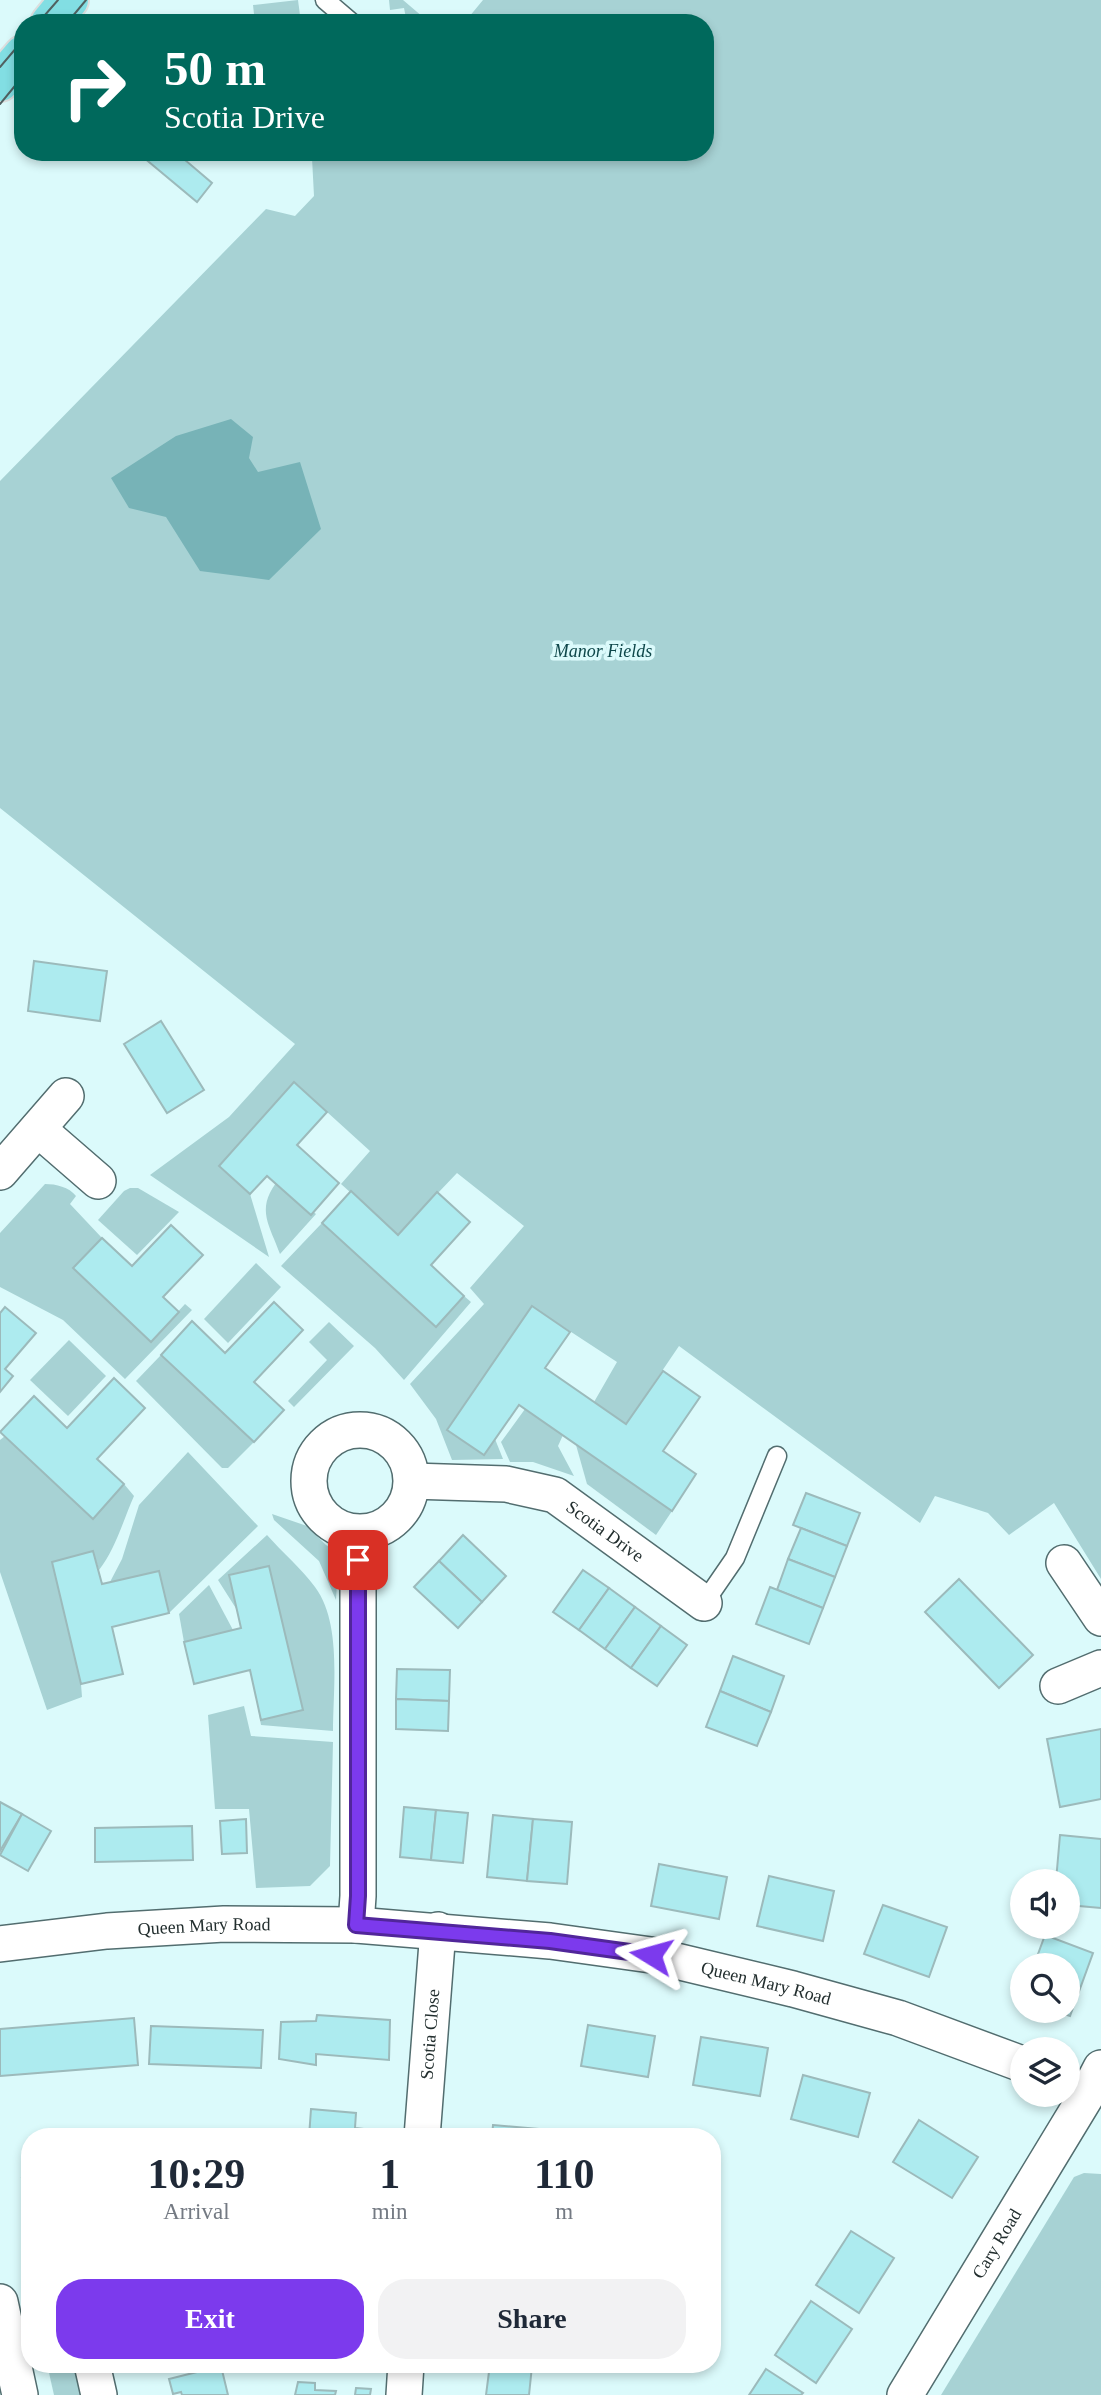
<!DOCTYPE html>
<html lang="en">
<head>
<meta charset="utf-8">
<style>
  body { margin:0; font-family:"Times New Roman",serif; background:#f2f2f3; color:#1f2937; height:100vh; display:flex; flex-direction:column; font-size:26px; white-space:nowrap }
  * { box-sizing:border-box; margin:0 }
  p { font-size:23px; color:#747a83 }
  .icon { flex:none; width:38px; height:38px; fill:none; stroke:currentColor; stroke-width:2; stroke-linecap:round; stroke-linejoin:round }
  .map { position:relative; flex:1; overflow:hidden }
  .side { position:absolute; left:21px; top:2128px; width:700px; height:245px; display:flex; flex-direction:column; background:#fff; border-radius:28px; box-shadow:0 4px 10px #0003 }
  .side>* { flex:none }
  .top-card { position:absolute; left:14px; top:14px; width:700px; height:147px; border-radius:28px; box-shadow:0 4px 10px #0003; background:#00695c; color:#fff; overflow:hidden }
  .buttons { position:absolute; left:1010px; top:1869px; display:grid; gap:14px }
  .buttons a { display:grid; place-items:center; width:70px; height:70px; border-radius:50%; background:#fff; box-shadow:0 4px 10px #0003; font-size:35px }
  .pin { position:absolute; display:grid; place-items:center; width:60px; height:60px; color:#fff; margin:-30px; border-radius:14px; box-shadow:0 4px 10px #0006 }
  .me { position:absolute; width:77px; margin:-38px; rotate:278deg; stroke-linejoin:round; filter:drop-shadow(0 0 5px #0008) }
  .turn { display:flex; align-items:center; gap:24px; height:147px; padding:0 35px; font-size:32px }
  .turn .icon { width:91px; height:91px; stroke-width:2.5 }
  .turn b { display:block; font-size:49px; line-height:60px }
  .eta { display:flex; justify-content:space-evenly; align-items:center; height:119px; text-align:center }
  .eta b { font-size:42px; font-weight:700; line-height:49px }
  .action { display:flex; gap:14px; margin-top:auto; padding:14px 35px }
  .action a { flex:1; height:80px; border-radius:28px; background:#7c3aed; color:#fff; font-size:28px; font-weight:700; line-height:80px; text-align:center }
  .action a+a { background:#f2f2f3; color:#1f2937 }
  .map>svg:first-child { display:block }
</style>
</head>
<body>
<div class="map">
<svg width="1101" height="2395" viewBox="0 0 1101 2395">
  <rect width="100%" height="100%" fill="#dbfafb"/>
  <g fill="#a7d2d4">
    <polygon points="298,0 301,23 255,23 253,5"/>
    <polygon points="389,0 403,0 430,23 407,23 404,8 390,10"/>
    <polygon points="483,0 1101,0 1101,1579 1054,1503 1009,1535 988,1513 935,1496 920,1523 679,1346 626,1424 594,1402 617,1362 533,1307 447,1429 483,1455 495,1439 503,1459 452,1460 436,1419 410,1384 484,1304 470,1288 524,1226 457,1173 398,1235 341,1184 370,1151 294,1082 219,1166 250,1194 269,1257 150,1175 229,1117 295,1044 0,808 0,481 266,209 295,216 314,196 312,158 380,152 705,152 705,23 464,23"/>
    <path d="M 276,1183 L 316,1214 L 280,1254 C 270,1226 256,1210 276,1183 Z"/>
    <path d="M 45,1184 C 56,1184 69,1187 76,1196 L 70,1204 L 102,1238 L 74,1267 L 151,1341 L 185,1304 L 192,1310 L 125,1379 L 63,1320 L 0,1287 L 0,1233 Z"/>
    <polygon points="130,1188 138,1188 179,1212 137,1255 98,1220 124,1191"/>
    <polygon points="322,1223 435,1326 464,1296 471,1302 404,1380 375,1348 281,1266"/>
    <polygon points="256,1263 281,1287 228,1343 204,1319"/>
    <polygon points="329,1322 354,1346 294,1407 288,1401 327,1360 309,1342"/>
    <polygon points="69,1340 106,1376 68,1416 30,1380"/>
    <polygon points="161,1355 254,1442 228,1468 222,1468 136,1381"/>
    <polygon points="525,1409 563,1435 558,1446 574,1476 533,1462 510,1462 501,1442"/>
    <path d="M 5,1436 L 92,1518 L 124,1484 L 134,1496 C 123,1521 115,1550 99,1570 L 93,1551 L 52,1562 L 81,1684 L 82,1697 L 47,1710 L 0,1572 L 0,1440 Z"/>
    <polygon points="576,1445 672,1511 656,1535 587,1484"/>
    <polygon points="188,1452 258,1526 169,1613 159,1571 110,1582 122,1559 139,1505"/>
    <polygon points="272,1514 307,1526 326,1545 339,1552 336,1600 319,1561 274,1520"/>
    <path d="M 267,1535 C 282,1552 301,1568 315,1587 C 342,1623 333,1688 333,1731 L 261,1725 L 257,1702 L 262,1720 L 303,1710 L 269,1566 L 229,1575 L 237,1610 L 218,1580 Z"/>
    <polygon points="209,1585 233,1630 184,1642 179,1614"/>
    <polygon points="244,1706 251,1736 333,1742 330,1866 310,1886 256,1888 249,1809 215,1809 208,1715"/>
    <polygon points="1084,2173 1101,2174 1101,2395 941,2395 1074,2177"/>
    <polygon points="47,2364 80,2364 87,2395 54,2395"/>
  </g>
  <polygon fill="#77b3b7" points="231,419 253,437 249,458 258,472 300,462 321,529 269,580 200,571 166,517 129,508 111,478 176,436"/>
  <g fill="#adebef" stroke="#9cbabb" stroke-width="2">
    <polygon points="137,152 188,152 190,154 185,160 212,183 197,202"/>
    <polygon points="34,961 107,971 100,1021 28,1011"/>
    <polygon points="161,1021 204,1090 167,1113 124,1044"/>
    <polygon points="294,1082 327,1112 297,1145 339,1183 311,1215 267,1176 250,1194 219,1166"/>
    <polygon points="351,1191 398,1235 437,1192 470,1222 431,1265 464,1296 436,1327 322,1223"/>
    <polygon points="171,1225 203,1255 163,1297 179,1312 151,1342 73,1268 102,1238 132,1266"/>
    <polygon points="274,1302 303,1330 254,1382 284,1410 254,1442 161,1355 192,1321 225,1353"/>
    <polygon points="532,1306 570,1332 545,1368 626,1424 663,1371 700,1397 663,1451 696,1474 672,1511 519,1405 484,1455 447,1430"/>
    <polygon points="5,1307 36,1333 5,1369 13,1376 0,1392 0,1313"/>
    <polygon points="114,1378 145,1408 97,1459 124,1484 93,1519 0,1432 34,1396 67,1428"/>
    <polygon points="806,1493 860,1513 847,1546 793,1525"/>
    <polygon points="801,1528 847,1546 835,1577 788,1559"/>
    <polygon points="463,1535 506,1576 482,1602 439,1561"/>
    <polygon points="93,1551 102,1584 159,1571 169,1613 112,1627 123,1674 81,1684 52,1562"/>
    <polygon points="788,1559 835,1577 823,1608 777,1590"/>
    <polygon points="439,1561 482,1602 458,1628 414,1587"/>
    <polygon points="269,1566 303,1710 261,1720 250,1670 194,1684 184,1642 241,1628 229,1575"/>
    <polygon points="583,1570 609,1588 579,1630 553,1612"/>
    <polygon points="959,1579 1033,1655 999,1688 925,1612"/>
    <polygon points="770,1587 823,1608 809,1644 756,1624"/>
    <polygon points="609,1588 635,1607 605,1649 579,1630"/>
    <polygon points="635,1607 661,1626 631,1668 605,1649"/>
    <polygon points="661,1626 687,1645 657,1686 631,1668"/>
    <polygon points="733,1656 784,1676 771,1712 720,1691"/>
    <polygon points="397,1669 450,1670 449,1701 396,1699"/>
    <polygon points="720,1691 771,1712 757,1746 706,1727"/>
    <polygon points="396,1699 449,1701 448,1731 396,1729"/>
    <polygon points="1101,1729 1101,1799 1060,1807 1047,1739"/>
    <polygon points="0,1802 22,1814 0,1851"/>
    <polygon points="404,1807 436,1810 431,1860 400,1857"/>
    <polygon points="436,1810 468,1813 463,1863 431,1860"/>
    <polygon points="22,1814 51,1831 28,1871 0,1855"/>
    <polygon points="493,1815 533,1819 527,1881 487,1877"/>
    <polygon points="246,1819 247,1853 222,1854 220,1821"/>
    <polygon points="533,1819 572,1822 567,1884 527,1881"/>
    <polygon points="192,1826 193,1860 95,1862 95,1828"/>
    <polygon points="1060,1835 1101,1839 1101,1908 1068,1905 1068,1881 1056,1881"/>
    <polygon points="659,1864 727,1877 719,1919 651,1906"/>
    <polygon points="769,1876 834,1891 823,1941 757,1926"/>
    <polygon points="883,1905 947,1927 929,1977 864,1954"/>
    <polygon points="1045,1935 1093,1953 1070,2016 1055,2011 1068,2011 1068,1965 1034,1965"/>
    <polygon points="317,2015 390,2020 389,2060 316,2054 316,2065 279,2059 281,2022 316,2021"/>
    <polygon points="134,2018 138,2065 0,2076 0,2029"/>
    <polygon points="588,2025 655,2036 648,2077 581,2066"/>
    <polygon points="151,2026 263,2030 261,2068 149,2064"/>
    <polygon points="701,2037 768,2048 760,2096 693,2085"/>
    <polygon points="803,2075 870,2093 858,2137 791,2119"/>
    <polygon points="311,2109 356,2113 355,2128 363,2129 363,2137 309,2137"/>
    <polygon points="919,2120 978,2157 952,2198 893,2162"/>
    <polygon points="493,2125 538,2129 537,2137 492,2137"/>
    <polygon points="30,2177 30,2214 22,2178"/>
    <polygon points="851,2231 894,2258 859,2313 816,2285"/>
    <polygon points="811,2301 852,2329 816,2383 775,2355"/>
    <polygon points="490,2364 532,2366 529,2395 486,2395"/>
    <polygon points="221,2366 228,2395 182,2395 181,2392 173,2394 169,2379"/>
    <polygon points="766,2369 803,2393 801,2395 749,2395"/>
    <polygon points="298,2382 315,2383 315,2390 336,2391 335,2395 295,2395"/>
    <polygon points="356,2388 371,2389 370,2395 355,2395"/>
  </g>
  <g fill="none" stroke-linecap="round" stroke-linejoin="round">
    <g stroke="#526d6f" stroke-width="21">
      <g id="lane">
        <polyline points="325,0 352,23"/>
        <polyline points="704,1603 735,1558 777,1456"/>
      </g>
    </g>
    <g stroke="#526d6f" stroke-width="38">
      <g id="street">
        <polyline points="38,1129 98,1181"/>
        <polyline points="0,1172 66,1096"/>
        <circle cx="360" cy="1481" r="51"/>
        <path id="s1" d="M 412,1481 L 506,1484 L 555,1495 L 704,1603"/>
        <polyline points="1064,1563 1101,1618"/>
        <polyline points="1058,1686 1101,1668"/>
        <polyline points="356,1925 358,1896 358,1534"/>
        <path id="s2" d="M 0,1944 L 107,1931 L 224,1924 L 356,1925 L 550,1941 L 651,1955 L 793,1989 L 898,2018 L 1022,2064"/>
        <path id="s3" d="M 422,2137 L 438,1930"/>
        <polyline points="0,2302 20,2395"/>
        <polyline points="92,2364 99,2395"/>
        <polyline points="404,2395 406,2364"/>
        <path id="s4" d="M 905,2395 L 1088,2093 L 1101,2068"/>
      </g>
    </g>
    <g stroke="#dcdede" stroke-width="42">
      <g id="primary">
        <polyline points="50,23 69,0"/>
        <polyline points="0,82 23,55"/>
      </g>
    </g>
    <use href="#lane" stroke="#fff" stroke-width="18"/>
    <use href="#street" stroke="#fff" stroke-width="35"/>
    <use href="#primary" stroke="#82dee3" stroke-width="38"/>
    <g stroke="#506161" stroke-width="2">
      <polyline points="38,23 58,0"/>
      <polyline points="67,23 86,0"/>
      <polyline points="0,67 23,40"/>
      <polyline points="0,104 23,76"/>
    </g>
  </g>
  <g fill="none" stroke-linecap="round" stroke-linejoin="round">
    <g stroke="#51269a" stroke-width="18">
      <polyline id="route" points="358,1560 358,1896 356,1925 550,1941 651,1955"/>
    </g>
    <use href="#route" stroke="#7c3aed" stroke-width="12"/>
  </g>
  <g text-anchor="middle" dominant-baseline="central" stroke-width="7" stroke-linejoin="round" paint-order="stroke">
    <g font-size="18" font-style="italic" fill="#0e474a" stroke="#dbfafb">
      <text x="603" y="651">Manor Fields</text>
    </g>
    <g font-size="18" fill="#222e2e" stroke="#dbfafb">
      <text stroke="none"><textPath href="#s1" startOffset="206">Scotia Drive</textPath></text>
      <text stroke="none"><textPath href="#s2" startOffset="205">Queen Mary Road</textPath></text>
      <text stroke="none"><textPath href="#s2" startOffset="772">Queen Mary Road</textPath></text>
      <text stroke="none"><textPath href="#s3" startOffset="103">Scotia Close</textPath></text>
      <text stroke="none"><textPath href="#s4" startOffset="177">Cary Road</textPath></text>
    </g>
  </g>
</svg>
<div class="buttons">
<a><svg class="icon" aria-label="sound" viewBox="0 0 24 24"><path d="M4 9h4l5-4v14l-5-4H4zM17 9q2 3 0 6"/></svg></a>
<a><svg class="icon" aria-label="search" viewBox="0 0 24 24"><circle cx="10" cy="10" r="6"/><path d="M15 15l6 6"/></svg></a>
<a><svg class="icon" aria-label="layers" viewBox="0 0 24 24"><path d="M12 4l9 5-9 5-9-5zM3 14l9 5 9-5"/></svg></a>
</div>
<div class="pin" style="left:358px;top:1560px;background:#d93025"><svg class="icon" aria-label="arrive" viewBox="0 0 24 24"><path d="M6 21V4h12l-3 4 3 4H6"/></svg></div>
<svg class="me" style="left:651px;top:1955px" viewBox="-20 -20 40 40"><path d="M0-17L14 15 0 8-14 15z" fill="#7c3aed" stroke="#fff" stroke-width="4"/></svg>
<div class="top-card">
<div class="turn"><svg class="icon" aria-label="right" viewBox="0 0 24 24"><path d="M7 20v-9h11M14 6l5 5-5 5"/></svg><div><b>50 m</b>Scotia Drive</div></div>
</div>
<section class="side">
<div class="eta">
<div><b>10:29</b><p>Arrival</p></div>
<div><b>1</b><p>min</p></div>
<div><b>110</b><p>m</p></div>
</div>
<div class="action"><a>Exit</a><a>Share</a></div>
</section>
</div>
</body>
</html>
